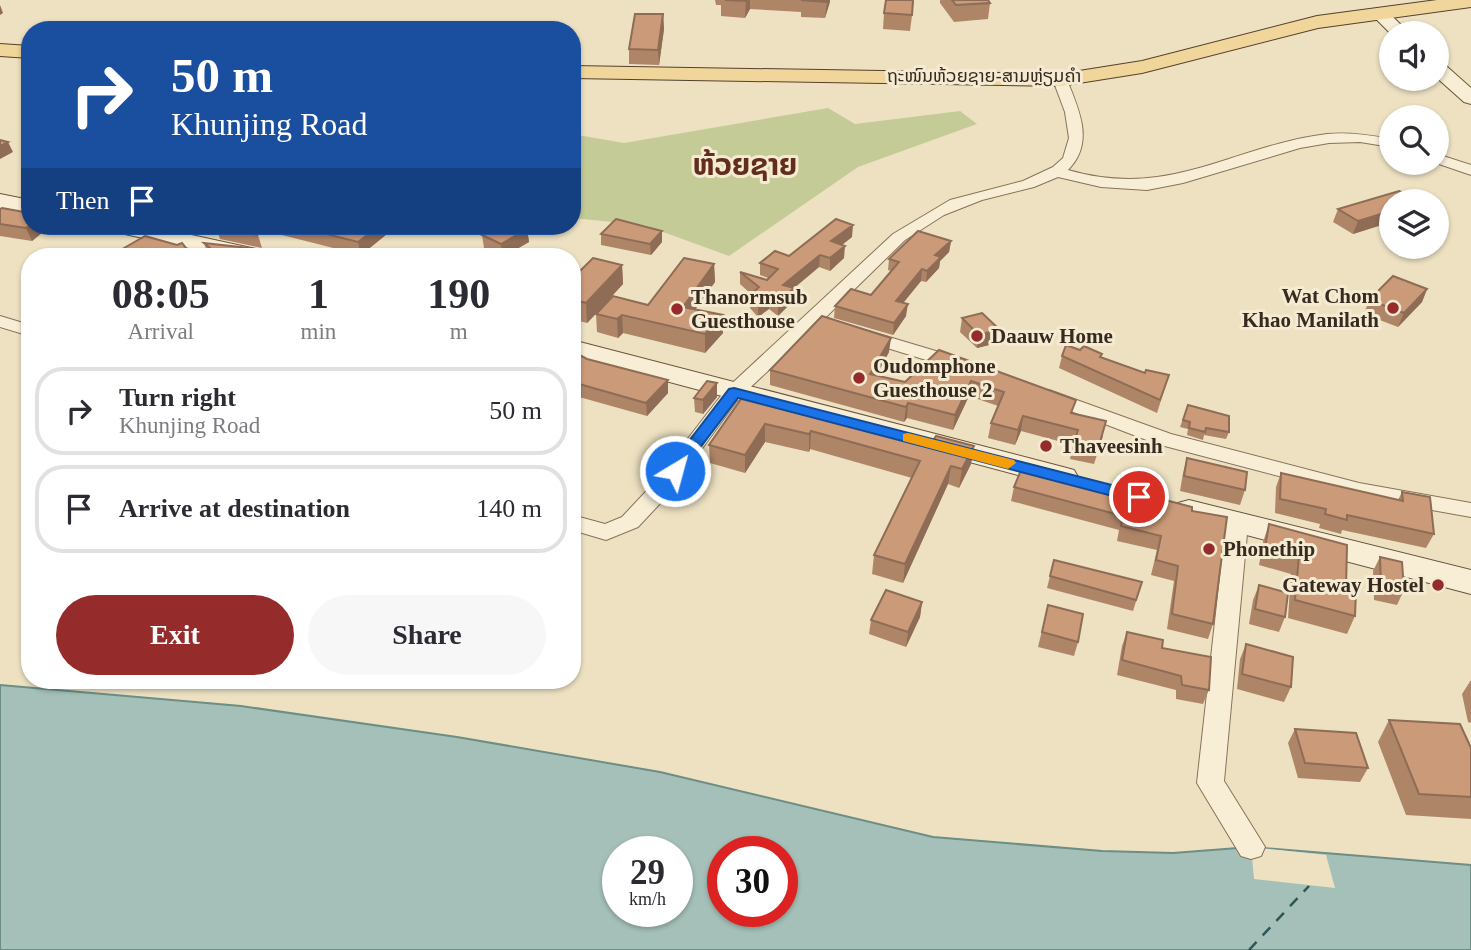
<!DOCTYPE html>
<html lang="en">
<head>
<meta charset="utf-8">
<style>
  body { margin:0; font-family:"Times New Roman","Noto Sans Lao",serif; background:#f7f7f7; color:#2b2b33; height:100vh; display:flex; flex-direction:column; font-size:26px; white-space:nowrap }
  * { box-sizing:border-box; margin:0 }
  p { font-size:23px; color:#7c7c81 }
  .icon { flex:none; width:38px; height:38px; fill:none; stroke:currentColor; stroke-width:2; stroke-linecap:round; stroke-linejoin:round }
  .map { position:relative; flex:1; overflow:hidden }
  .sheet { position:absolute; left:21px; top:248px; width:560px; height:441px; display:flex; flex-direction:column; background:#fff; border-radius:28px; box-shadow:0 2px 5px #0004 }
  .sheet>* { flex:none }
  .banner { position:absolute; left:21px; top:21px; width:560px; height:214px; border-radius:28px; box-shadow:0 2px 5px #0004; background:#1a4fa0; color:#fff; overflow:hidden }
  .tools { position:absolute; left:1379px; top:21px; display:grid; gap:14px }
  .tools a { display:grid; place-items:center; width:70px; height:70px; border-radius:50%; background:#fff; box-shadow:0 2px 5px #0004; font-size:35px }
  .speed { position:absolute; left:602px; top:836px; display:flex; gap:14px; font-size:35px; font-weight:700; text-align:center }
  .speed>* { display:grid; place-content:center; width:91px; height:91px; border-radius:50%; background:#fff; box-shadow:0 2px 5px #0004; line-height:1 }
  .speed small { font-size:18px; font-weight:400 }
  .speed .limit { border:10px solid #d22; background:#fff; color:#111 }
  .pin { position:absolute; display:grid; place-items:center; width:60px; height:60px; color:#fff; margin:-30px; border:4px solid #fff; border-radius:50%; box-shadow:0 2px 7px #0007 }
  .me { position:absolute; width:77px; margin:-38px; rotate:37deg; stroke-linejoin:round; filter:drop-shadow(0 0 5px #0008) }
  .turn { display:flex; align-items:center; gap:24px; height:147px; padding:0 35px; font-size:32px }
  .turn .icon { width:91px; height:91px; stroke-width:2.5 }
  .turn b { display:block; font-size:49px; line-height:60px }
  .then { display:flex; align-items:center; height:66px; padding:0 35px; background:#0003; gap:14px; font-size:26px }
  .eta { display:flex; justify-content:space-evenly; align-items:center; height:119px; text-align:center }
  .eta b { font-size:42px; font-weight:700; line-height:49px }
  .action { display:flex; gap:14px; margin-top:auto; padding:14px 35px }
  .action a { flex:1; height:80px; border-radius:42px; background:#952b2b; color:#fff; font-size:28px; font-weight:700; line-height:80px; text-align:center }
  .action a+a { background:#f7f7f7; color:#2b2b33 }
  ul { padding:0; list-style:none }
  li { display:flex; align-items:center; gap:21px; height:88px; margin:0 14px 10px; padding:0 21px; border:4px solid #e1e1e2; border-radius:28px }
  li div { flex:1 }
  li b { display:block; font-size:26px }
  li em { font-style:normal }
  .map>svg:first-child { display:block }
</style>
</head>
<body>
<div class="map">
<svg width="1471" height="950" viewBox="0 0 1471 950">
  <rect width="100%" height="100%" fill="#ede1c2"/>
  <polygon fill="#c5cb97" points="828,108 855,124 960,111 977,124 858,167 729,256 644,225 572,218 572,134 624,143"/>
  <path fill="#a5c0b8" stroke="#6c8e85" stroke-width="2" fill-rule="evenodd" d="M 0,685 L 241,706 L 457,737 L 660,772 L 933,837 L 1102,851 L 1173,853 L 1251,847 L 1471,865 L 1471,950 L 0,950 ZM 618,852 L 677,852 L 677,912 L 618,912 ZM 723,852 L 782,852 L 782,912 L 723,912 Z"/>
  <polygon fill="#ede1c2" points="1251,847 1326,855 1335,888 1254,879"/>
  <g fill="none" stroke-linecap="round" stroke-linejoin="round">
    <polyline stroke="#2d5654" stroke-width="2.5" stroke-dasharray="11 9" stroke-linecap="butt" points="1249,950 1309,886"/>
    <g stroke="#87725a" stroke-width="2">
      <g id="street">
        <path d="M 1055,77 L 1067,80 C 1079,110 1095,143 1068,170 C 1171,200 1231,146 1327,134 C 1349,132 1370,135 1391,139 L 1391,147 L 1360,142 L 1329,143 L 1300,148 L 1183,183 L 1147,190 L 1101,187 L 1058,177 L 1034,187 L 982,200 L 944,215 L 905,240 L 825,318 L 966,360 L 968,364 L 966,368 L 952,368 L 816,326 L 739,398 L 668,495 L 638,527 L 606,540 L 572,530 L 572,515 L 605,524 L 622,517 L 652,485 L 727,388 L 893,234 L 950,200 L 1023,181 L 1053,167 L 1063,158 L 1069,138 L 1065,112 L 1053,80 Z"/>
        <polygon points="1437,154 1471,165 1471,175 1436,163"/>
        <polygon points="0,316 30,325 30,336 0,327"/>
        <polygon points="1049,390 1171,434 1359,483 1471,503 1471,517 1359,497 1157,444 1042,400 1039,396"/>
        <polygon points="1237,515 1245,518 1248,523 1224,781 1265,847 1261,856 1251,859 1241,856 1197,783 1226,523 1229,518"/>
      </g>
    </g>
    <g stroke="#69533d" stroke-width="2">
      <g id="secondary">
        <polygon points="1380,9 1386,10 1409,33 1391,34 1371,14"/>
        <polygon points="1437,62 1444,64 1471,88 1471,104 1464,102 1437,78"/>
        <polygon points="0,194 30,200 30,214 0,208"/>
        <polygon points="108,226 150,226 270,252 274,257 230,257 111,231"/>
        <polygon points="572,340 1063,467 1074,470 1078,477 1074,484 1063,487 572,356"/>
        <polygon points="1189,500 1471,570 1471,594 1178,517 1174,510 1178,503"/>
      </g>
    </g>
    <g stroke="#55402e" stroke-width="2">
      <g id="primary">
        <polygon points="1437,0 1471,0 1471,7 1318,28 1142,73 1060,86 572,78 572,66 1060,74 1142,61 1317,16"/>
        <polygon points="0,44 30,46 30,58 0,56"/>
      </g>
    </g>
    <use href="#street" fill="#f8eed6" fill-rule="evenodd"/>
    <use href="#secondary" fill="#f8eed6" fill-rule="evenodd"/>
    <use href="#primary" fill="#f0d69b" fill-rule="evenodd"/>
  </g>
  <g fill="#af8568">
    <polygon points="715,0 830,0 825,18 801,17 801,12 750,9 745,18 721,16 721,5 716,5"/>
    <polygon points="914,0 910,31 883,29 884,13"/>
    <polygon points="940,0 988,0 990,3 988,19 954,22 940,3"/>
    <polygon points="663,14 664,29 659,65 629,64 629,49"/>
    <polygon points="1391,201 1391,222 1353,234 1333,222 1338,209"/>
    <polygon points="0,209 48,228 32,241 0,236"/>
    <polygon points="216,226 258,235 262,248 220,239"/>
    <polygon points="269,226 385,226 387,234 361,255 270,232"/>
    <polygon points="527,229 529,242 503,257 484,248 482,235"/>
    <polygon points="662,231 662,242 651,255 601,245 601,234"/>
    <polygon points="852,237 842,245 844,258 830,271 819,267 794,288 793,301 778,316 769,309 758,317 750,308 750,295 751,294 740,284 740,272 767,280 768,278 760,275 760,263 789,256"/>
    <polygon points="951,241 949,252 940,261 939,268 926,282 921,281 903,303 906,316 893,335 834,318 835,306 871,295 891,271 888,270 889,259"/>
    <polygon points="204,243 261,257 211,257 208,255"/>
    <polygon points="119,251 193,257 121,257"/>
    <polygon points="714,264 715,282 695,309 723,315 723,333 705,353 623,333 618,338 597,332 596,314 587,323 572,319 572,279 622,265 623,284 602,307 648,305"/>
    <polygon points="1427,289 1422,302 1398,327 1364,314 1369,300"/>
    <polygon points="962,318 999,329 997,343 977,348 960,332"/>
    <polygon points="939,350 1073,413 1103,436 1094,464 1070,459 1073,445 1021,431 1015,445 988,438 991,423 998,406 969,396 953,430 907,418 904,422 770,385 770,370 889,352 877,375 905,382"/>
    <polygon points="572,351 587,359 668,393 647,416 572,395"/>
    <polygon points="1062,356 1102,357 1145,373 1169,375 1157,413 1059,368"/>
    <polygon points="717,383 717,397 703,414 695,412 694,398"/>
    <polygon points="1188,405 1229,432 1226,439 1204,435 1203,440 1187,435 1188,429 1180,427"/>
    <polygon points="780,407 931,444 974,446 971,464 959,488 948,484 903,583 872,574 874,555 912,478 810,449 809,452 765,442 745,473 710,463 709,445"/>
    <polygon points="1187,458 1245,490 1240,505 1180,491 1183,473"/>
    <polygon points="1281,473 1398,500 1402,492 1434,534 1426,548 1342,530 1341,534 1319,528 1320,524 1275,513 1276,487"/>
    <polygon points="1014,487 1192,511 1213,624 1208,639 1167,629 1174,581 1151,575 1157,550 1117,541 1119,530 1011,501"/>
    <polygon points="1269,524 1346,588 1355,616 1347,634 1288,618 1291,574 1259,565 1263,542"/>
    <polygon points="1380,557 1404,590 1397,605 1374,600 1373,571"/>
    <polygon points="1054,560 1142,582 1133,611 1047,588"/>
    <polygon points="1259,585 1285,617 1279,632 1249,624 1253,600"/>
    <polygon points="922,602 920,617 906,647 869,634 871,620"/>
    <polygon points="1048,605 1078,642 1074,656 1038,647"/>
    <polygon points="1127,632 1162,648 1209,690 1203,704 1176,699 1176,690 1117,675 1122,646"/>
    <polygon points="1246,644 1291,687 1284,702 1237,689 1240,659"/>
    <polygon points="1471,680 1471,723 1468,722 1462,694"/>
    <polygon points="1389,720 1471,748 1471,819 1406,815 1378,742"/>
    <polygon points="1295,729 1368,768 1360,782 1298,778 1288,743"/>
  </g>
  <g fill="#8e6c55">
    <polygon points="746,0 750,0 750,9 745,18"/>
    <polygon points="827,0 830,0 830,2 825,18"/>
    <polygon points="0,5 3,13 0,15"/>
    <polygon points="663,14 664,29 659,65 658,50"/>
    <polygon points="8,142 13,152 0,159 0,146"/>
    <polygon points="1391,211 1391,222 1353,234 1358,221"/>
    <polygon points="853,225 852,237 830,254 831,241"/>
    <polygon points="30,226 48,226 48,228 32,241 26,228"/>
    <polygon points="379,226 385,226 387,234 361,255 358,242"/>
    <polygon points="527,229 529,242 503,257 501,244"/>
    <polygon points="662,231 662,242 651,255 650,244"/>
    <polygon points="951,241 949,252 940,261 939,268 926,282 927,271 935,255"/>
    <polygon points="845,246 844,258 830,271 830,258"/>
    <polygon points="820,255 819,267 794,288 793,301 778,316 778,303 783,285"/>
    <polygon points="714,264 715,282 684,325 683,307"/>
    <polygon points="622,265 623,284 587,323 586,303"/>
    <polygon points="922,269 921,281 895,313 896,301"/>
    <polygon points="1427,289 1422,302 1398,327 1404,313"/>
    <polygon points="769,296 769,309 758,317 758,305"/>
    <polygon points="908,304 906,316 893,335 894,323"/>
    <polygon points="622,315 623,333 618,338 617,319"/>
    <polygon points="723,315 723,333 705,353 705,334"/>
    <polygon points="999,329 997,343 977,348 979,335"/>
    <polygon points="891,338 889,352 869,389 870,374"/>
    <polygon points="668,380 668,393 647,416 646,403"/>
    <polygon points="971,381 969,396 953,430 955,415"/>
    <polygon points="717,383 717,397 703,414 703,400"/>
    <polygon points="908,403 907,418 904,422 906,407"/>
    <polygon points="1023,416 1021,431 1015,445 1018,430"/>
    <polygon points="765,424 765,442 745,473 745,455"/>
    <polygon points="811,431 810,449 809,452 809,434"/>
    <polygon points="974,446 971,464 959,488 962,469"/>
    <polygon points="951,466 948,484 903,583 905,564"/>
    <polygon points="922,602 920,617 906,647 908,632"/>
  </g>
  <g fill="#cb9b79" stroke="#8e6c55" stroke-width="2">
    <polygon points="725,0 746,0 746,1"/>
    <polygon points="801,0 827,0 826,2"/>
    <polygon points="886,0 913,0 912,15 884,13"/>
    <polygon points="952,0 988,0 990,3 956,5"/>
    <polygon points="635,14 663,14 658,50 629,49"/>
    <polygon points="0,140 8,142 0,146"/>
    <polygon points="1399,191 1418,201 1391,201 1391,211 1358,221 1338,209"/>
    <polygon points="2,208 30,213 30,225 26,228 0,224 0,209"/>
    <polygon points="616,219 662,231 650,244 601,234"/>
    <polygon points="836,219 853,225 831,241 845,246 830,258 820,255 783,285 794,288 778,303 769,296 758,305 750,295 759,287 740,272 767,280 778,269 760,263 775,251 789,256"/>
    <polygon points="217,226 241,226 258,235"/>
    <polygon points="294,226 379,226 358,242"/>
    <polygon points="500,226 520,226 527,229 501,244 482,235"/>
    <polygon points="918,231 951,241 935,255 941,257 927,271 922,269 896,301 908,304 894,323 835,306 851,289 871,295 899,262 889,259"/>
    <polygon points="145,236 177,245 182,243 193,257 138,257 119,251"/>
    <polygon points="204,243 249,248 261,257 221,257"/>
    <polygon points="593,258 622,265 586,303 572,299 572,279"/>
    <polygon points="684,258 714,264 683,307 723,315 705,334 622,315 617,319 596,314 613,296 648,305"/>
    <polygon points="1393,276 1427,289 1404,313 1369,300"/>
    <polygon points="982,313 999,329 979,335 962,318"/>
    <polygon points="822,316 891,338 870,374 905,382 939,350 1076,400 1071,413 1106,421 1098,449 1074,443 1078,430 1023,416 1018,430 991,423 1004,392 971,381 955,415 908,403 906,407 770,370"/>
    <polygon points="1066,345 1080,350 1084,346 1102,354 1100,357 1145,373 1146,370 1169,375 1160,400 1062,356"/>
    <polygon points="572,351 587,359 668,380 646,403 572,382"/>
    <polygon points="707,381 717,383 703,400 694,398"/>
    <polygon points="746,392 780,401 777,406 837,418 931,444 936,436 974,446 962,469 951,466 905,564 874,555 920,461 811,431 809,434 765,424 745,455 709,445"/>
    <polygon points="1188,405 1229,416 1229,432 1206,428 1205,432 1189,428 1190,422 1183,420"/>
    <polygon points="1187,458 1247,472 1245,490 1184,476"/>
    <polygon points="1024,463 1192,507 1192,511 1227,517 1213,624 1172,614 1178,566 1156,560 1161,536 1121,526 1123,516 1014,487"/>
    <polygon points="1281,473 1403,501 1402,492 1430,497 1434,534 1347,515 1347,520 1325,514 1326,509 1280,499"/>
    <polygon points="1269,524 1347,545 1346,588 1356,591 1355,616 1295,600 1299,556 1265,548"/>
    <polygon points="1380,557 1402,562 1404,590 1381,585"/>
    <polygon points="1054,560 1142,582 1136,600 1050,576"/>
    <polygon points="1259,585 1288,593 1285,617 1255,609"/>
    <polygon points="886,590 922,602 908,632 871,620"/>
    <polygon points="1048,605 1083,614 1078,642 1042,632"/>
    <polygon points="1127,632 1163,640 1162,648 1211,657 1209,690 1182,685 1181,676 1122,660"/>
    <polygon points="1246,644 1293,657 1291,687 1242,674"/>
    <polygon points="1389,720 1460,724 1471,748 1471,797 1419,794"/>
    <polygon points="1295,729 1356,733 1368,768 1305,763"/>
  </g>
  <polygon fill="#1a73e8" stroke="#114b97" stroke-width="2" points="734,388 1139,492 1147,497 1139,503 738,398 680,474 669,474 669,467 729,389"/>
  <polygon fill="#f59e0b" points="908,433 1014,460 1016,463 1008,469 903,441 903,434"/>
  <g fill="#952b2b" stroke="#f5ebd2" stroke-width="2.5">
    <circle cx="1393" cy="308" r="7"/>
    <circle cx="677" cy="309" r="7"/>
    <circle cx="977" cy="336" r="7"/>
    <circle cx="859" cy="378" r="7"/>
    <circle cx="1046" cy="446" r="7"/>
    <circle cx="1209" cy="549" r="7"/>
    <circle cx="1438" cy="585" r="7"/>
  </g>
  <g text-anchor="middle" dominant-baseline="central" stroke-width="6" stroke-linejoin="round" paint-order="stroke">
    <g font-size="18" fill="#372a1e" stroke="#f5ebd2">
      <text x="984" y="76">ຖະໜົນຫ້ວຍຊາຍ-ສາມຫຼ່ຽມຄຳ</text>
    </g>
    <g font-size="21" font-weight="bold" fill="#372a1e" stroke="#f5ebd2" text-anchor="start">
      <text x="1379" y="296" text-anchor="end">Wat Chom<tspan x="1379" dy="24">Khao Manilath</tspan></text>
      <text x="691" y="297">Thanormsub<tspan x="691" dy="24">Guesthouse</tspan></text>
      <text x="991" y="336">Daauw Home</text>
      <text x="873" y="366">Oudomphone<tspan x="873" dy="24">Guesthouse 2</tspan></text>
      <text x="1060" y="446">Thaveesinh</text>
      <text x="1223" y="549">Phonethip</text>
      <text x="1424" y="585" text-anchor="end">Gateway Hostel</text>
    </g>
    <g font-size="30" font-weight="bold" fill="#632d1e" stroke="#f5ebd2">
      <text x="745" y="164">ຫ້ວຍຊາຍ</text>
    </g>
  </g>
</svg>
<div class="tools">
<a><svg class="icon" aria-label="sound" viewBox="0 0 24 24"><path d="M4 9h4l5-4v14l-5-4H4zM17 9q2 3 0 6"/></svg></a>
<a><svg class="icon" aria-label="search" viewBox="0 0 24 24"><circle cx="10" cy="10" r="6"/><path d="M15 15l6 6"/></svg></a>
<a><svg class="icon" aria-label="layers" viewBox="0 0 24 24"><path d="M12 4l9 5-9 5-9-5zM3 14l9 5 9-5"/></svg></a>
</div>
<div class="speed"><div>29<small>km/h</small></div><div class="limit">30</div></div>
<div class="pin" style="left:1139px;top:497px;background:#d93025"><svg class="icon" aria-label="arrive" viewBox="0 0 24 24"><path d="M6 21V4h12l-3 4 3 4H6"/></svg></div>
<svg class="me" style="left:675px;top:471px" viewBox="-20 -20 40 40"><circle r="17" fill="#1a73e8" stroke="#fff" stroke-width="3"/><path d="M0-11L8 9 0 5-8 9z" fill="#fff"/></svg>
<div class="banner">
<div class="turn"><svg class="icon" aria-label="right" viewBox="0 0 24 24"><path d="M7 20v-9h11M14 6l5 5-5 5"/></svg><div><b>50 m</b>Khunjing Road</div></div>
<div class="then">Then<svg class="icon" aria-label="arrive" viewBox="0 0 24 24"><path d="M6 21V4h12l-3 4 3 4H6"/></svg></div>
</div>
<section class="sheet">
<div class="eta">
<div><b>08:05</b><p>Arrival</p></div>
<div><b>1</b><p>min</p></div>
<div><b>190</b><p>m</p></div>
</div>
<ul>
<li><svg class="icon" aria-label="right" viewBox="0 0 24 24"><path d="M7 20v-9h11M14 6l5 5-5 5"/></svg><div><b>Turn right</b><p>Khunjing Road</p></div><em>50 m</em></li>
<li><svg class="icon" aria-label="arrive" viewBox="0 0 24 24"><path d="M6 21V4h12l-3 4 3 4H6"/></svg><div><b>Arrive at destination</b></div><em>140 m</em></li>
</ul>
<div class="action"><a>Exit</a><a>Share</a></div>
</section>
</div>
</body>
</html>
